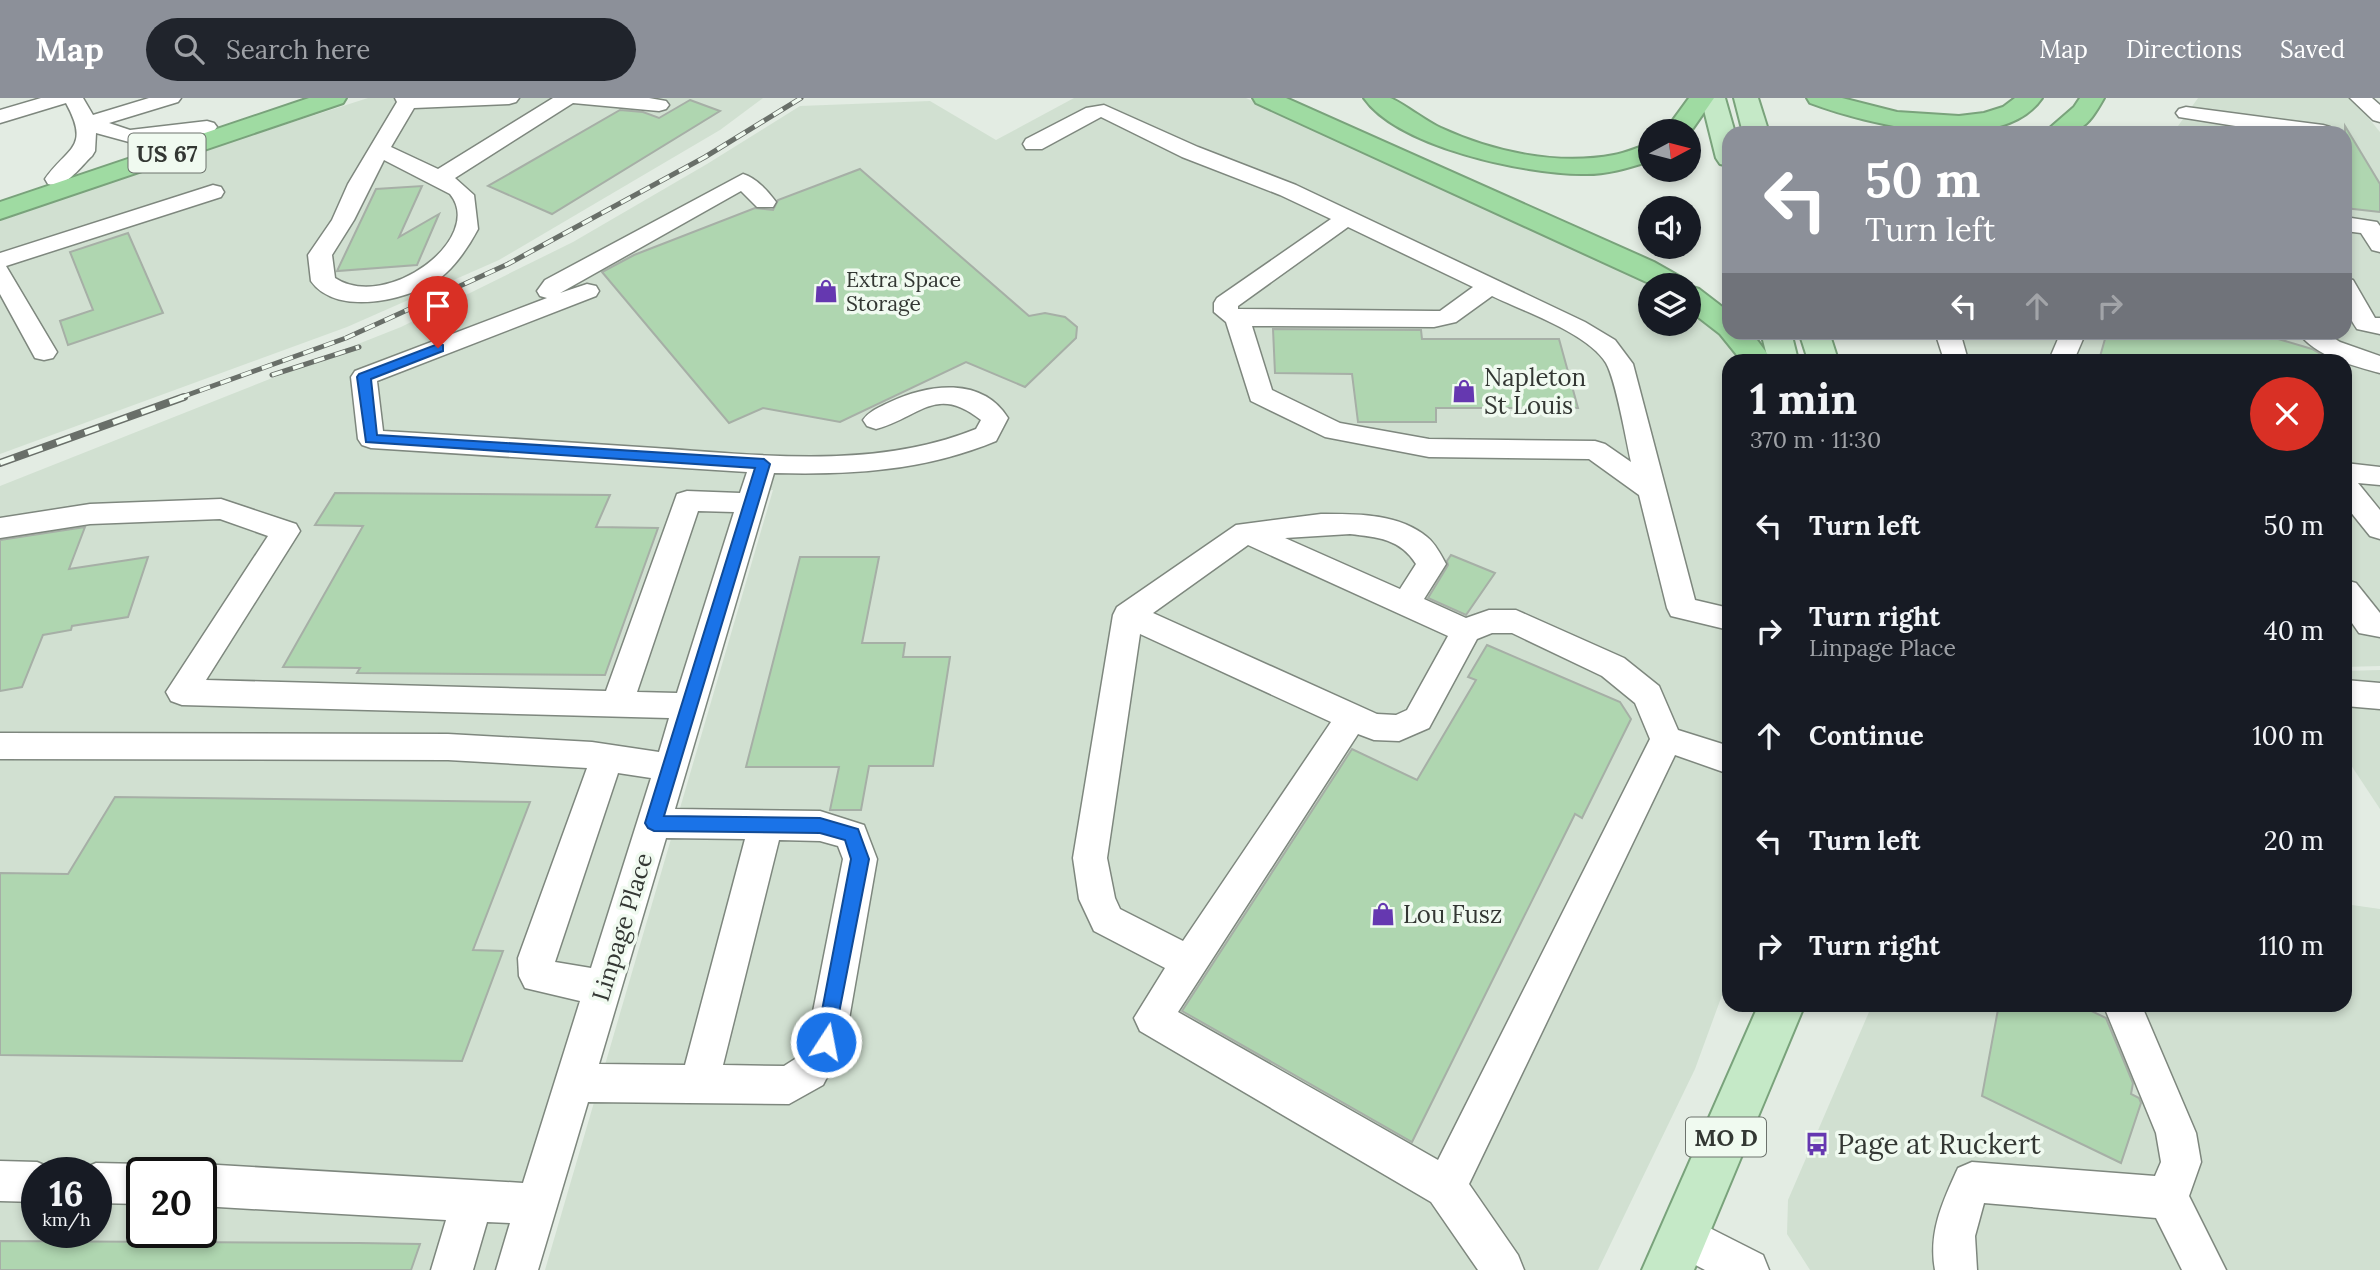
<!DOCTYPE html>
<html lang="en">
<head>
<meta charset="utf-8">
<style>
  body { margin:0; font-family:Lora,serif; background:#20242c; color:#f1f3f6; height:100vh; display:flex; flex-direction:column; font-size:26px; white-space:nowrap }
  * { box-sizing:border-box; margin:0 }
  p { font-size:23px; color:#9ea1a6 }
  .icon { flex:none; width:38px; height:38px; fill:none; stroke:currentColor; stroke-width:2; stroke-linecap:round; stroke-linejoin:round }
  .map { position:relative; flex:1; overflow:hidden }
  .panel { position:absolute; left:1722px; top:256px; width:630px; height:658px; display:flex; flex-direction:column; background:#171b24; border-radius:21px; box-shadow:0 4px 10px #0003 }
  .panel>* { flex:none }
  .top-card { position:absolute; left:1722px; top:28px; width:630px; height:214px; border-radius:21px; box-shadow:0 4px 10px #0003; background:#8c9099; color:#fff; overflow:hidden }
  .needle { width:46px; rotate:83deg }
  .tools { position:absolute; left:1638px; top:21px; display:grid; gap:14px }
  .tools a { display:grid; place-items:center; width:63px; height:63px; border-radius:50%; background:#171b24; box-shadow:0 4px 10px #0003; font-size:35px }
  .speed { position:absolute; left:21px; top:1059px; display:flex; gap:14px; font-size:35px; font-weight:700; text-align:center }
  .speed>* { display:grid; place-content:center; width:91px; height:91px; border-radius:50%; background:#171b24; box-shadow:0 4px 10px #0003; line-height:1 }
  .speed small { font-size:18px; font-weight:400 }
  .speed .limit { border:4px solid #111; border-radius:10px; background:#fff; color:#111 }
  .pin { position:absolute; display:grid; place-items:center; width:60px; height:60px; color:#fff; margin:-72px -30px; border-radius:50% 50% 50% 0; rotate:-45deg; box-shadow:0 0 7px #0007 }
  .pin .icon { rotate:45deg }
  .me { position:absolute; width:77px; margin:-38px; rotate:11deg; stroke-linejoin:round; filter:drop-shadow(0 0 5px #0008) }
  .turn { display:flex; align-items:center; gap:24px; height:147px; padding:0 28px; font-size:32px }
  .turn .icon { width:91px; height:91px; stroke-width:2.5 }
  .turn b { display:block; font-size:49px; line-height:60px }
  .lanes { display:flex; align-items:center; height:66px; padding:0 28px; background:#0003; justify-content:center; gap:35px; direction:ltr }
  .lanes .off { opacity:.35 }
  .round { display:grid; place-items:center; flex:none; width:74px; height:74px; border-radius:37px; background:#20242c }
  .headline { display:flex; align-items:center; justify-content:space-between; height:119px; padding:0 28px }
  h1 { font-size:42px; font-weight:800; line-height:52px }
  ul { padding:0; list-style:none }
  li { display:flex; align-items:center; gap:21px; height:105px; padding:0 28px }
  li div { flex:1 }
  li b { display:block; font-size:26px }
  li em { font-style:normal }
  header { display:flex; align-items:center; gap:42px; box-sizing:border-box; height:98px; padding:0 35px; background:#8c9099; color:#fff }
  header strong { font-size:33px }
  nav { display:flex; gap:38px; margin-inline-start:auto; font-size:24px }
  .search { width:490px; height:63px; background:#20242c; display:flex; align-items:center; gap:18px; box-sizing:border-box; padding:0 24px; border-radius:38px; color:#9ea1a6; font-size:26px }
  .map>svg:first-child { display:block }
</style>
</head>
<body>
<header>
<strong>Map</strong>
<div class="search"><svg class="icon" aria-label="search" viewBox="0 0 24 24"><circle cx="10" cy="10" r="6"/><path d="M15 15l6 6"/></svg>Search here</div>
<nav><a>Map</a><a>Directions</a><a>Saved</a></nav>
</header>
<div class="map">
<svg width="2380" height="1172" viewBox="0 0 2380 1172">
  <rect width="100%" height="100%" fill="#e3ece3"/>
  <g fill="#d1e0d1" fill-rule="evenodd">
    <polygon points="368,0 763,0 720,32 499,162 347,229 0,356 0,123 156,68"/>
    <path d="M 1074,0 L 1246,0 L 1614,165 L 1657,187 L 1650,187 L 1650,226 L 1689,226 L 1689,208 L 1710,224 L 1739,253 L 1743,262 L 1729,262 L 1729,878 L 1695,971 L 1598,1172 L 545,1172 L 773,392 L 746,391 L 498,1172 L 0,1172 L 0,388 L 401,229 L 573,144 L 707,66 L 800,8 L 930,3 L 996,42 ZM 37,1074 L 96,1074 L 96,1134 L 37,1134 ZM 142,1074 L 201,1074 L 201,1134 L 142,1134 Z"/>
    <polygon points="2198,0 2352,0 2380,34 2380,568 2345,569 2345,262 1969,262 1964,251 1962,235 2345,234 2345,35 2173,35"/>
    <polygon points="2380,572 2380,711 2345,658 2345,573"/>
    <polygon points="2345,806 2380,811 2380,1172 1810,1172 1787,1136 1788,1102 1872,907 2345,906"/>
  </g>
  <g fill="#afd6b0" stroke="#a6afa6" stroke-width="2">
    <polygon points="690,2 720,13 552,116 488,88 620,12 643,14 659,20"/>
    <polygon points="2345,28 2380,86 2380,114 2345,110"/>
    <polygon points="860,71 1029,218 1045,215 1065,219 1077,229 1076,240 1025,289 966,264 840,324 763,310 729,325 602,174 634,157 755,110 773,112 778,102"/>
    <polygon points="422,88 399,139 439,116 417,167 337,173 376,91"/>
    <polygon points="128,135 163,215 68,247 60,223 93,212 70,154"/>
    <polygon points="1273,231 1421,232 1422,241 1559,241 1578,310 1436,310 1436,324 1358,324 1352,276 1275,275"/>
    <polygon points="2107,234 2255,234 2312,251 2329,261 2099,262"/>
    <polygon points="335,395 610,397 596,429 658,430 605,577 357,575 360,570 283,569 363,428 315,427"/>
    <polygon points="85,429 69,471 148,459 128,519 72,528 71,532 43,537 22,589 0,593 0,442"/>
    <polygon points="1451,457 1495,475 1466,517 1428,500 1448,467 1447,463"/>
    <polygon points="800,459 879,459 862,545 905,545 903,559 950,559 933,668 869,668 861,712 830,712 839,669 746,669"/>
    <polygon points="1487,547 1620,604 1631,621 1582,720 1575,716 1412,1044 1182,913 1352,651 1417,682 1476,582 1468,579"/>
    <polygon points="115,699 530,704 473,852 503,853 462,963 0,957 0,775 68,776"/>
    <polygon points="1999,906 2077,906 2106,920 2133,985 2131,996 2139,1000 2141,1005 2121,1065 1982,998"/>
    <polygon points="0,1143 359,1145 420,1146 411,1172 0,1172"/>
  </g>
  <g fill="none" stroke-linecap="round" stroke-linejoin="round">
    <g stroke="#7e877e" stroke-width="3">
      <g id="minor">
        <path d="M 41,0 L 83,0 L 93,17 L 149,0 L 181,0 L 178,4 L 109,25 L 130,32 L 207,23 L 214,25 L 217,29 L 214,33 L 207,35 L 129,44 L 96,35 L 95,53 L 92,58 C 79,70 67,90 48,86 L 45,81 C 67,49 91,51 66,5 L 0,25 L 0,12 Z"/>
        <path d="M 395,0 L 519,0 L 516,4 L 509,6 L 414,10 L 391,49 L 438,71 L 553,0 L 649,0 L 666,3 L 669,7 L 666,11 L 659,13 L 573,5 L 455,80 L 474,97 L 478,131 C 470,146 459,163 446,175 C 418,201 337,221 311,183 L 308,157 L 332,122 L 348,86 L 397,4 ZM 384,62 L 450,96 C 486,140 387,214 335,180 L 332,157 L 354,122 Z"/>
        <polygon points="2350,0 2372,0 2380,7 2380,24 2373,22"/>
        <path d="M 1104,7 L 1198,49 L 1296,87 L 1585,224 L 1615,242 L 1633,266 L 1695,502 L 1729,510 L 1729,532 L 1671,518 L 1667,510 L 1639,397 L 1589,361 L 1429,359 L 1325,339 L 1251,303 L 1226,224 L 1214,214 L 1214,205 L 1217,200 L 1331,121 L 1280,97 L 1182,59 L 1101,19 L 1042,51 L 1026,51 L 1023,46 L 1026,41 L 1086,10 ZM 1348,129 L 1473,189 L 1440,213 L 1434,213 L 1238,211 L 1238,208 ZM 1492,198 C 1523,213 1588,235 1606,265 C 1616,282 1626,342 1631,364 L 1605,346 L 1595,343 L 1429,341 L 1340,325 L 1272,292 L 1252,228 L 1434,229 L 1456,224 Z"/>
        <polygon points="2186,9 2323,27 2330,29 2334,33 2248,35 2248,30 2179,19 2176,15 2179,11"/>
        <path d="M 743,76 C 756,80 768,93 776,104 L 773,109 L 757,109 L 741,93 L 560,195 L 587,186 L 596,188 L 599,193 L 596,198 L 377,283 L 383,333 C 474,338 564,344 655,350 C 761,357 875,372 976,331 L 981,322 C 936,286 920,319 876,331 L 867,328 L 863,322 C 869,313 880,309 890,304 C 928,286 982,278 1008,320 L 996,343 C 924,373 851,377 774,375 L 675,711 L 820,713 L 864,727 L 877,761 L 845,944 L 823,987 L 789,1006 L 588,1004 L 538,1172 L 496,1172 L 510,1125 L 487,1124 L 473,1172 L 431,1172 L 446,1122 L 201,1108 L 201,1074 L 186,1074 L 201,1066 L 523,1085 L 580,903 L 525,890 L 519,878 L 518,860 L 587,670 L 448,662 L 0,661 L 0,635 L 448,636 L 592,644 L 659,654 L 669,620 L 182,607 L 171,603 L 166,594 L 268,438 L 220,421 L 90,426 L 0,440 L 0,420 L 90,406 L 221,401 L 296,426 L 300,433 L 206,582 L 606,593 L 677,396 L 687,393 L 740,395 L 747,374 L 371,350 L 362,347 L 358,341 L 351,279 L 355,273 L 547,200 L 540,198 L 537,193 L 545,182 ZM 698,413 L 734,414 L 677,595 L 637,594 ZM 618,675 L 651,680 L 591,870 L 555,864 ZM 666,740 L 745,741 L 685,967 L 599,966 ZM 779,742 L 820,743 L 838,748 L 843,761 L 808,939 L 795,961 L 784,968 L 723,967 Z"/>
        <polygon points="213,87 221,89 224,94 221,99 6,168 57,254 53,260 44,262 35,260 0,196 0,155"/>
        <polygon points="2345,119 2377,124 2380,128 2380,154 2372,152 2361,135 2345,133"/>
        <path d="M 2345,180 L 2353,182 L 2375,220 L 2380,220 L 2380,236 L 2357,231 C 2344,212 2345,202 2345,180 Z"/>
        <polygon points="1935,234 1960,234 1968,262 1944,262"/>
        <polygon points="2061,234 2086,234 2074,262 2049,262"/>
        <path d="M 2298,234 L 2324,234 L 2340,244 L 2380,258 L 2380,275 C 2354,268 2314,258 2298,234 Z"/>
        <polygon points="2345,365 2380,369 2380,387 2358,385 2380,412 2380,441 2370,438 2345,407"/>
        <path d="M 1321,416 C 1356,416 1398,415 1427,439 C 1435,445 1441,457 1446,466 L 1424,501 L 1466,520 L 1489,512 L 1516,512 L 1624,560 L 1659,588 L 1678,632 L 1729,648 L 1729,676 L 1675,657 L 1469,1086 L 1518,1157 L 1524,1172 L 1478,1172 L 1431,1104 L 1140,933 L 1134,920 L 1165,870 L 1094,833 L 1079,801 L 1073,760 L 1113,517 L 1117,509 L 1236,427 ZM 1350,436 C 1377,439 1401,441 1416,466 L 1400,491 L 1285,440 ZM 1248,447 L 1448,538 L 1407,612 L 1396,617 L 1377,616 L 1153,515 ZM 1492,535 L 1512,535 L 1602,578 L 1635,605 L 1650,641 L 1438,1062 L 1178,914 L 1358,636 L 1374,642 L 1399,643 L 1429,630 L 1477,541 ZM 1140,536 L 1331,624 L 1183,843 L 1120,811 L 1115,800 L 1107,760 Z"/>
        <polygon points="2345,482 2356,485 2380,515 2380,539 2359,535 2345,515"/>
        <polygon points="2345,582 2380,585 2380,611 2345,608"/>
        <path d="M 2103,906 L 2141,906 L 2196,1035 L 2201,1064 L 2189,1098 L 2226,1172 L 2182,1172 L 2156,1120 L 1984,1105 L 1975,1138 L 1977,1172 L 1935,1172 C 1928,1134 1943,1103 1958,1070 L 1972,1064 L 2155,1078 L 2161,1064 L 2156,1035 Z"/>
        <polygon points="0,1063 37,1064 51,1070 54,1074 37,1074 37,1104 0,1103"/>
        <polygon points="96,1065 142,1066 158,1074 142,1074 142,1106 96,1105 96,1074 80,1074 82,1071"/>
        <polygon points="1684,1117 1763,1157 1769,1172 1705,1172 1669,1153 1663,1138 1669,1123"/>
      </g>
    </g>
    <g stroke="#79a27b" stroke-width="4">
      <g id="major">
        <polygon points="1701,0 1725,0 1735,35 1729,35 1729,68 1720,66 1716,60"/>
        <polygon points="1734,0 1758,0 1769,35 1743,35"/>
        <polygon points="1761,234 1791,234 1798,262 1768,262"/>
        <polygon points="1799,234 1829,234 1838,262 1808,262"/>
        <polygon points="1759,906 1805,906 1694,1172 1642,1172"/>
      </g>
    </g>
    <g stroke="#79a27b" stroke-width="4">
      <g id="highway">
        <polygon points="309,0 346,0 343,5 0,121 0,104"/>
        <polygon points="1253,0 1286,0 1654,164 1684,181 1689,187 1653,187 1256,5"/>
        <path d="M 1364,0 C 1372,0 1383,0 1390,0 C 1398,2 1429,25 1441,30 C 1493,54 1557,68 1614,57 C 1626,55 1638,49 1650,46 L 1650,63 C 1628,70 1606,77 1582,76 C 1525,76 1398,49 1364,0 Z"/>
        <polygon points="1689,0 1714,0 1689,36 1689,33 1665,33"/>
        <path d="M 1807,0 L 1842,0 L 1897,14 L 1959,18 L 1984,15 L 2003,9 L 2015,0 L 2042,0 C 2001,60 1866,26 1810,5 Z"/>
        <path d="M 2080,0 L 2104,0 C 2086,32 2080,35 2044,35 L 2074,9 Z"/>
        <polygon points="1689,188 1699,191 1729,214 1729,234 1751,234 1772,262 1741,262 1720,236 1689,212"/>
      </g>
    </g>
    <use href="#minor" fill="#fff" fill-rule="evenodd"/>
    <use href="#major" fill="#c5e9c7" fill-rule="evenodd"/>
    <use href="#highway" fill="#9fdba2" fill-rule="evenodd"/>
    <g stroke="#696f69" stroke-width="5">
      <g id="rail-far1">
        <polyline points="272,277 359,249"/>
        <polyline points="179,300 346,240 508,166 705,59 801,0"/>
      </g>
    </g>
    <g stroke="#696f69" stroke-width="8">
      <polyline id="rail" points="0,365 184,299"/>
    </g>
    <use href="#rail-far1" stroke="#f0faf0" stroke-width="3.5" stroke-dasharray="11" stroke-linecap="butt"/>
    <use href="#rail" stroke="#f0faf0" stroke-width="5" stroke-dasharray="15" stroke-linecap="butt"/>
  </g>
  <polygon fill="#1a73e8" stroke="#114b97" stroke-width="2" points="438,246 443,247 443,253 371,281 377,337 764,361 770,366 664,718 820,720 858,731 869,761 832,951 826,953 819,951 816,944 851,761 845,742 820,735 654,733 648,730 645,725 755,370 366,344 357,279 359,276"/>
  <defs>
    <g id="shop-bare" transform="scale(1.89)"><path d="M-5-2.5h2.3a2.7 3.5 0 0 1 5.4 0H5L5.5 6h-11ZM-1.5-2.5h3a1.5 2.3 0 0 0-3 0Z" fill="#6538b0" stroke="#f0faf0" stroke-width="2.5" paint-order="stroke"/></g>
    <g id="bus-bare" transform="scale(1.89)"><path d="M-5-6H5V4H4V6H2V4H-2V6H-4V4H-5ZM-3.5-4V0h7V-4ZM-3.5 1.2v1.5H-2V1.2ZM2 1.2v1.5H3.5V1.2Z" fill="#6538b0" stroke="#f0faf0" stroke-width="2.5" paint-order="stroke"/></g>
  </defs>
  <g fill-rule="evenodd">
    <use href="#shop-bare" x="826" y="193"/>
    <use href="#shop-bare" x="1464" y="293"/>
    <use href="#shop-bare" x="1383" y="816"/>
    <use href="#bus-bare" x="1817" y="1046"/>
  </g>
  <g text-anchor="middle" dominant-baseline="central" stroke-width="7" stroke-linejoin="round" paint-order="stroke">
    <g font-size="21" fill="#333733" stroke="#f0faf0" text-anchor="start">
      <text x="846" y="181">Extra Space<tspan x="846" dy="24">Storage</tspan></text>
    </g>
    <g fill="#f0faf0" stroke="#6c726c" stroke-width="2">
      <rect x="128.5" y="35.5" width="77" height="39" rx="5"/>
      <rect x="1686" y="1019.5" width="80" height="39" rx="5"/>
    </g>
    <g font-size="23" font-weight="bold" fill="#333733">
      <text x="167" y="55">US 67</text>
      <text x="1726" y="1039">MO D</text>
    </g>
    <g font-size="24" fill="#333733" stroke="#f0faf0" text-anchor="start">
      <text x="1484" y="279">Napleton<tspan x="1484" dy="28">St Louis</tspan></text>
      <text x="1403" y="816">Lou Fusz</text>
    </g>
    <g font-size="24" fill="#333733" stroke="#f0faf0">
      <text transform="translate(622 829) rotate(-73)">Linpage Place</text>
    </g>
    <g font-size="28" fill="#333733" stroke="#f0faf0" text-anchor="start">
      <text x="1837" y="1046">Page at Ruckert</text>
    </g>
  </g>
</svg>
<div class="tools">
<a><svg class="needle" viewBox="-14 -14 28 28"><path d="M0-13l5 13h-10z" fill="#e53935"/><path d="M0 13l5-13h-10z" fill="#9ea1a6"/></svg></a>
<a><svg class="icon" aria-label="sound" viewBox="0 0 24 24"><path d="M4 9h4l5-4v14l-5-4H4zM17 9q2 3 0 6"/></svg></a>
<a><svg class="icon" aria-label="layers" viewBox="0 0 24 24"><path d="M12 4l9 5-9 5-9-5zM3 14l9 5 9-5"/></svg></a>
</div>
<div class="speed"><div>16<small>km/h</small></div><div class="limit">20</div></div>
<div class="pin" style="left:438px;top:250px;background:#d93025"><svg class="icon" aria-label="arrive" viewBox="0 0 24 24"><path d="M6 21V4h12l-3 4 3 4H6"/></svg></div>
<svg class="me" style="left:826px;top:944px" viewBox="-20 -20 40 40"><circle r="17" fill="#1a73e8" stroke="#fff" stroke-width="3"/><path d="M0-11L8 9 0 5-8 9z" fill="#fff"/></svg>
<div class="top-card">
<div class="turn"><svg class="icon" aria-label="left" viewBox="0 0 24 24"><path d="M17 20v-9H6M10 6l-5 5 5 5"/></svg><div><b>50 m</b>Turn left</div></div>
<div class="lanes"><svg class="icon" aria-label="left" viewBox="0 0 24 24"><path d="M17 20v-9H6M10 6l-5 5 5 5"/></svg><svg class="icon off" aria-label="ahead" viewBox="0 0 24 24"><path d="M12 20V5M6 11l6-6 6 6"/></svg><svg class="icon off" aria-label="right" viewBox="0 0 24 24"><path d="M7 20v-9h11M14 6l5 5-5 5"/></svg></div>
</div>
<section class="panel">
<div class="headline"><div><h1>1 min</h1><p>370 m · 11:30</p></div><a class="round" style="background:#d93025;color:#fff"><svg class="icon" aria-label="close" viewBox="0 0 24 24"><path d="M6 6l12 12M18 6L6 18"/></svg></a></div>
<ul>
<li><svg class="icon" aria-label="left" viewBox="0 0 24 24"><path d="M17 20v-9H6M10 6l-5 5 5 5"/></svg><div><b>Turn left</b></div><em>50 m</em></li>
<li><svg class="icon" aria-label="right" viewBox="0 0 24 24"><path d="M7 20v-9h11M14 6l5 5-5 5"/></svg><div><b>Turn right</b><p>Linpage Place</p></div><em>40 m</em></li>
<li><svg class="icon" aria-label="ahead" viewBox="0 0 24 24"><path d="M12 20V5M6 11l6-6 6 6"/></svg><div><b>Continue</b></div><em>100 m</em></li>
<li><svg class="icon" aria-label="left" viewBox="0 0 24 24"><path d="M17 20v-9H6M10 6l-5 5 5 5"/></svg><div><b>Turn left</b></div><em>20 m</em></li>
<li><svg class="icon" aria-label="right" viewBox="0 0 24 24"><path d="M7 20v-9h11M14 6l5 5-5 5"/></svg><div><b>Turn right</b></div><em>110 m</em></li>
</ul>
</section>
</div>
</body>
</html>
